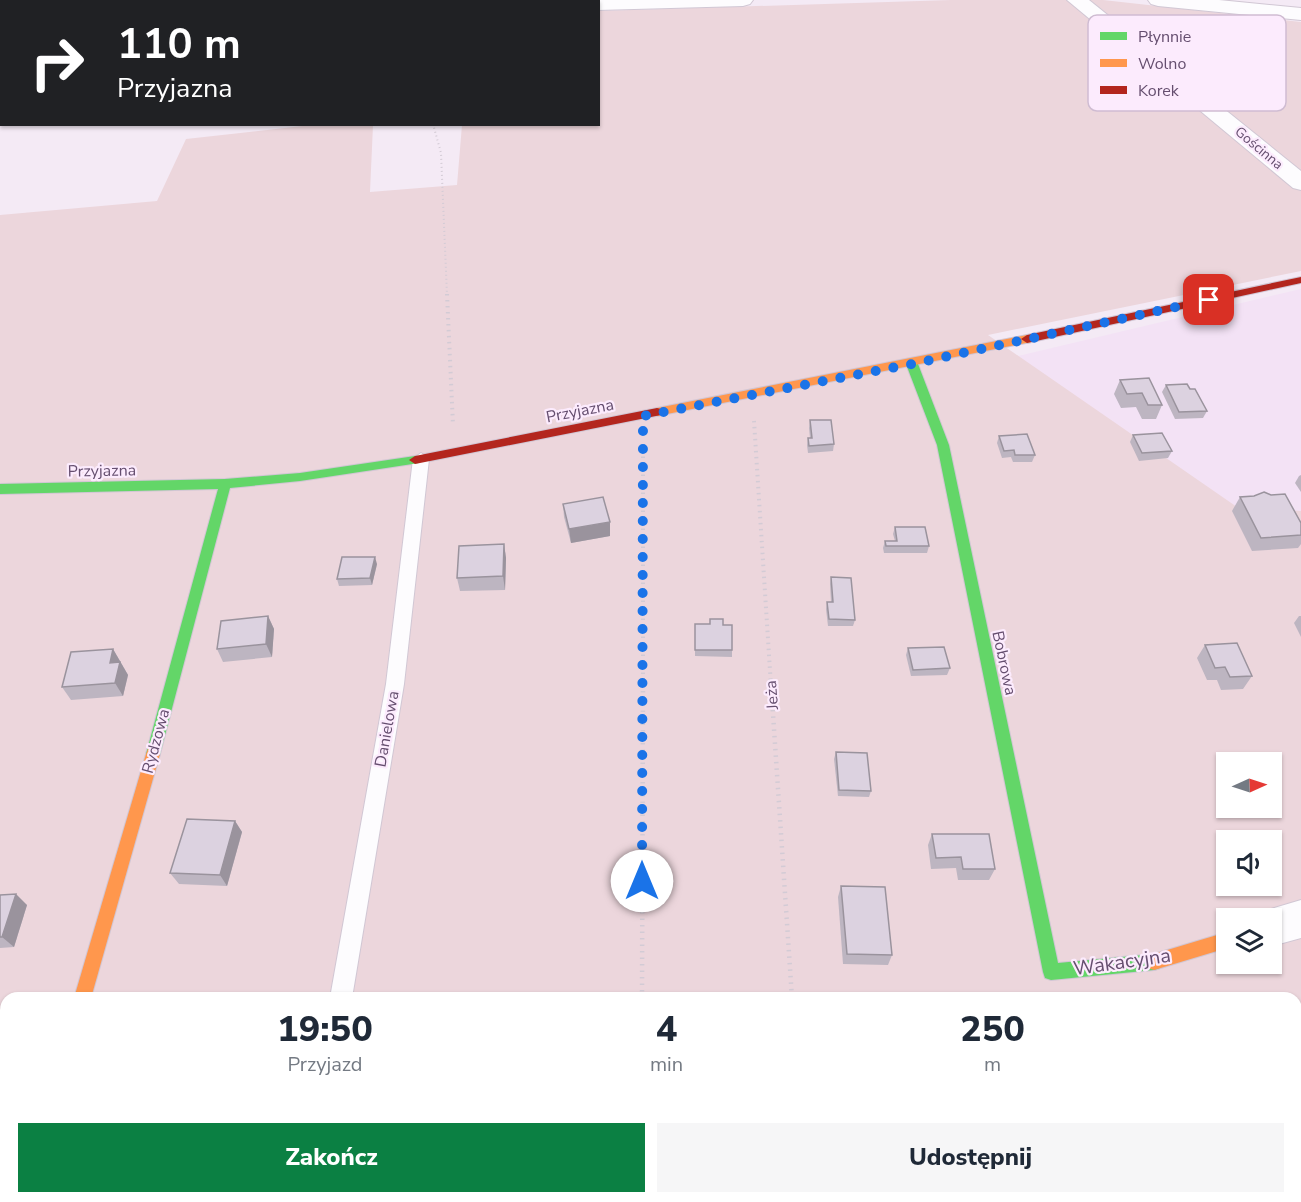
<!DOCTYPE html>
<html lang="pl">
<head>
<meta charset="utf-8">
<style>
  body { margin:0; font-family:"Nunito Sans",sans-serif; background:#f6f6f7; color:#1f2937; height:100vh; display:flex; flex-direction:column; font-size:22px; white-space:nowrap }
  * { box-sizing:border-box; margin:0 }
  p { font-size:20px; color:#747a83 }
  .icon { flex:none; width:33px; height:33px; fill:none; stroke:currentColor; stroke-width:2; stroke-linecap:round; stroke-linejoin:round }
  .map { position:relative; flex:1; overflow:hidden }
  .drawer { position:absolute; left:0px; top:992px; width:1302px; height:212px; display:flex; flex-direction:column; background:#fff; border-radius:18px 18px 0 0; box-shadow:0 2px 4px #0004 }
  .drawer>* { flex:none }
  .hud { position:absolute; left:0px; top:0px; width:600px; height:126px; box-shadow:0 2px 4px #0004; background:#202124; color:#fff; overflow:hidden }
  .needle { width:39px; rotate:87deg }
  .controls { position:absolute; left:1216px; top:752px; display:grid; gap:12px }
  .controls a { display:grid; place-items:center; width:66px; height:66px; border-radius:0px; background:#fff; box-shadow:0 2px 4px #0004; font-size:30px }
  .pin { position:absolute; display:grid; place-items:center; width:51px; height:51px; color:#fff; margin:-26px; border-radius:12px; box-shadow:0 3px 9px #0006 }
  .me { position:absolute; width:66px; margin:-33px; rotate:0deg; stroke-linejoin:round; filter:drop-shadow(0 0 4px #0008) }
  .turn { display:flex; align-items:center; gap:21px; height:126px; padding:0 18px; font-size:27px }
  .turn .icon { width:78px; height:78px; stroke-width:2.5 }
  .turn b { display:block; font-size:42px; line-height:51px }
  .eta { display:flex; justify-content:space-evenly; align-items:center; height:102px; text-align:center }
  .eta b { font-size:36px; font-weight:800; line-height:42px }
  .primary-button { display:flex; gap:12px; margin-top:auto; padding:12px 18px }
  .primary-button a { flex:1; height:69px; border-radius:0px; background:#0b8043; color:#fff; font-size:24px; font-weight:800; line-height:69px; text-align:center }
  .primary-button a+a { background:#f6f6f7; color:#1f2937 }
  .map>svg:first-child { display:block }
</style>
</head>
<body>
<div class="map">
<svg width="1301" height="1202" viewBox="0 0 1301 1202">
  <rect width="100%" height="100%" fill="#f4eaf5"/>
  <g fill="#f3e2f5" fill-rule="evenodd">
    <polygon points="230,0 562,0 230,1"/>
    <path d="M 1301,289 L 1301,899 L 1227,918 L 942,374 ZM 1227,762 L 1272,762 L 1272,807 L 1227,807 ZM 1227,840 L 1272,840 L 1272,885 L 1227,885 Z"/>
  </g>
  <path fill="#ecd6dc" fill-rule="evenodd" d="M 951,0 L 1103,0 L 1301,22 L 1301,271 L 988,335 L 1237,507 L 1301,511 L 1301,1202 L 0,1202 L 0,215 L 157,201 L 186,139 L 311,125 L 373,125 L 370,192 L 457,185 L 462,125 L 598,124 L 599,11 ZM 1227,762 L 1272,762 L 1272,807 L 1227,807 ZM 1227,840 L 1272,840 L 1272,885 L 1227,885 ZM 1227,918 L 1272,918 L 1272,963 L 1227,963 ZM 6,998 L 1296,998 L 1296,1197 L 6,1197 Z"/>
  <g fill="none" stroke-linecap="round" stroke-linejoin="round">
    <g stroke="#d1c7d4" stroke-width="2">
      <g id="lane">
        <polygon points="421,453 429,459 404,684 352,998 330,998 386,684 413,459"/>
        <polygon points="292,1197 318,1197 317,1202 291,1202"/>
      </g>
    </g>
    <g stroke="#d1c7d4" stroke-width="2">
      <g id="street">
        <polygon points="591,0 753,0 750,4 743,6 598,10 598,2"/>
        <polygon points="1067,0 1089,0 1301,171 1301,190 1293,188"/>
        <polygon points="1148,0 1219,0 1301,8 1301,20 1158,6 1151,4"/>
        <rect x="0" y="39" width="2" height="12"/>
        <polygon points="1301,900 1301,938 1272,946 1272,918 1256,918 1258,913"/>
        <polygon points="6,1181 6,1197 45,1197 44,1202 0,1202"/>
      </g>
    </g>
    <g stroke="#d1c6d4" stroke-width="2">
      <g id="fast">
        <polygon points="912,360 918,364 949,445 1058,963 1154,954 1160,956 1162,962 1160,968 1154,970 1051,980 1045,978 1043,972 937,445 906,364"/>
        <polygon points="415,456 419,457 421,460 419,463 300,481 230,488 160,754 158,759 153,760 148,759 146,754 218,489 0,494 0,484 225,479 300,473"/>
      </g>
    </g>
    <g stroke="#d1c6d4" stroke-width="2">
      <g id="slow">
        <polygon points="1027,335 1031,336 1031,342 657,416 651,412 657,408"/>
        <polygon points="153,748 158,749 160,754 91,998 74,998 146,754 148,749"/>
        <polygon points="1227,932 1227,948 1154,970 1148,968 1146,962 1148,956 1154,954"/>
      </g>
    </g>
    <g stroke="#d1c6d4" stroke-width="2">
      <g id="jam">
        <polygon points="1301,277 1301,283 1027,343 1021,339 1027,335"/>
        <polygon points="657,408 661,409 663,412 661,415 415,464 409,460 415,456"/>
      </g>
    </g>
    <polyline stroke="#d3cbd5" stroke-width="2" stroke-dasharray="1 3" stroke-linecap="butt" points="433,124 441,153 447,295"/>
    <g stroke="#d3cbd5" stroke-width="4" stroke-dasharray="1.5 4.5" stroke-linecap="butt">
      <polyline points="447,294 453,425"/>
      <polyline points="754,421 771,686"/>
      <polyline points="643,686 643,443"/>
    </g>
    <g stroke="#d3cbd5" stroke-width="4.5" stroke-dasharray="1.5 5" stroke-linecap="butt">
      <polyline points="771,684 792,998"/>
      <polyline points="642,998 643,684"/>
      <polyline points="641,1197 641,1202"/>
      <polyline points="806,1197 806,1202"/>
    </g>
    <use href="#lane" fill="#fdfcfe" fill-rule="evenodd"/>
    <use href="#street" fill="#fdfcfe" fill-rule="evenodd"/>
    <use href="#fast" fill="#63d668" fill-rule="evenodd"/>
    <use href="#slow" fill="#ff974d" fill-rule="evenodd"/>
    <use href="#jam" fill="#b3261e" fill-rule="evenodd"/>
  </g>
  <g fill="#bdb5c1">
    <polygon points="1120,380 1162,405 1156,419 1142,419 1136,407 1121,408 1114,394"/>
    <polygon points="1166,385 1190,389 1207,411 1203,418 1175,419 1162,392"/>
    <polygon points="810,420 834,444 833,451 808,453 807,445 808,438 810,438 809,428"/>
    <polygon points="1133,435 1172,451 1168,458 1139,461 1130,442"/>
    <polygon points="999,436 1035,455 1032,462 1013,462 1011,457 1002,458 997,443"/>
    <polygon points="1301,475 1301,492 1295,483 1299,476"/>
    <polygon points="1240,497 1301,523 1301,544 1298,548 1252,551 1232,511"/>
    <polygon points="563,504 610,522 610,536 571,543 564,517"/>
    <polygon points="895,527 929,546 927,553 884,553 883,548 885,541 895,541 893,534"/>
    <polygon points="504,544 506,558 505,590 460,591 457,578"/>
    <polygon points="377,564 372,585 339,586 337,579"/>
    <polygon points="831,577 855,620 853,626 828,626 826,609 827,602 831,602 830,584"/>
    <polygon points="268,616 274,629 272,657 223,662 217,649"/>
    <polygon points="1299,616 1301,616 1301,637 1294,623"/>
    <polygon points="695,624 723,625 732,650 732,657 695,656"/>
    <polygon points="1205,645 1252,676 1243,689 1221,690 1217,680 1207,680 1197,658"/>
    <polygon points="908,648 950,668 947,675 911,676 906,655"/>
    <polygon points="113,649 128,675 123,696 71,700 62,687"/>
    <polygon points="836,752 871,791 869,797 838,796 834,759"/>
    <polygon points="235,821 242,832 227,886 179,884 170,873"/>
    <polygon points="932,834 995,869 989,880 958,880 956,868 931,869 928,845"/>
    <polygon points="841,886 892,955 888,965 843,964 838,897"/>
    <polygon points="0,895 27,905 14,947 0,948"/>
    <polygon points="1042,1197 1117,1197 1118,1202 1043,1202"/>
  </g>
  <g fill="#9a939d">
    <polygon points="610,522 610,536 571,543 569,529"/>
    <polygon points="504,544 506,558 505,590 503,576"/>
    <polygon points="375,557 377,564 372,585 370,578"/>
    <polygon points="268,616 274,629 272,657 266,644"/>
    <polygon points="113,649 128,675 123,696 115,683 110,663"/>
    <polygon points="235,821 242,832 227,886 220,875"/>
    <polygon points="16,894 27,905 14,947 2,937"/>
  </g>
  <g fill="#dcd2e0" stroke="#9a939d" stroke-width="1.5">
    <polygon points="1149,378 1162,405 1148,405 1142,393 1127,394 1120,380"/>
    <polygon points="1187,384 1190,389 1195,389 1207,411 1179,412 1166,385"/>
    <polygon points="810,420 831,420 834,444 809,446 808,438 812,438"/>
    <polygon points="1162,433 1172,451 1142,453 1133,435"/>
    <polygon points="1027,434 1035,455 1015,455 1014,450 1004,451 999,436"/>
    <polygon points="1264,492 1271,495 1285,494 1301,523 1301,535 1261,538 1240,497 1254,496"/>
    <polygon points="603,497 610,522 569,529 563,504"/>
    <polygon points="895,527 925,527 929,546 886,546 885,541 897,541"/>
    <polygon points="504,544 503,576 457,578 459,546"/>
    <polygon points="342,557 375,557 370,578 337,579"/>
    <polygon points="831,577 851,578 855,620 829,619 827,602 833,602"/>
    <polygon points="268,616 266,644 217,649 221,621"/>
    <polygon points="710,619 723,619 723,625 732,625 732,650 695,650 695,624 710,624"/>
    <polygon points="1237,643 1252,676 1230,677 1225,667 1215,668 1205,645"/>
    <polygon points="944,647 950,668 913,670 908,648"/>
    <polygon points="113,649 110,663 120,662 115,683 62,687 71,652"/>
    <polygon points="836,752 867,753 871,791 839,790"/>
    <polygon points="187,819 235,821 220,875 170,873"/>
    <polygon points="932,834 989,834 995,869 963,869 961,857 936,858"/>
    <polygon points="841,886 885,887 892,955 847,954"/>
    <polygon points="16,894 2,937 0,937 0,895"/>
    <polygon points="671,1197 734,1197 735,1202 672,1202"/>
    <polygon points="1051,1197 1117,1197 1118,1202 1052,1202"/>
  </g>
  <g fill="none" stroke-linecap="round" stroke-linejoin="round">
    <polyline stroke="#1a73e8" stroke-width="10" stroke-dasharray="0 18" points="642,881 643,416 912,364 1209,300"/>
  </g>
  <g text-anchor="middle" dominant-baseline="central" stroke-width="4.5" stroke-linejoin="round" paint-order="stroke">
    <g font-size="14" fill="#654e6f" stroke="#fcebfd">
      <text transform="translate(1259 148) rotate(40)">Gościnna</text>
    </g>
    <g font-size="16" fill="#654e6f" stroke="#fcebfd">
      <text transform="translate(580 411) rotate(-11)">Przyjazna</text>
      <text transform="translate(102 471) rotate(-1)">Przyjazna</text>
      <text transform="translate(1004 663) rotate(78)">Bobrowa</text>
      <text transform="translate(772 695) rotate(-94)">Jeża</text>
      <text transform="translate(387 729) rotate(-80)">Danielowa</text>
      <text transform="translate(156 741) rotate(-75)">Rydzowa</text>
    </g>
    <g font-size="20" fill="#654e6f" stroke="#fcebfd">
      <text transform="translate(1122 962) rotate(-8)">Wakacyjna</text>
    </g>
  </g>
  <rect x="1088" y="15" width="198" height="96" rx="9" fill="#fcebfd" stroke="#cfbcd2" stroke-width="1.5"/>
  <rect x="1100" y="32" width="27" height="8" fill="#63d668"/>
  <rect x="1100" y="59" width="27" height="8" fill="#ff974d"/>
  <rect x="1100" y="86" width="27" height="8" fill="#b3261e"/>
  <g font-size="16" fill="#654e6f">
    <text x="1138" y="42">Płynnie</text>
    <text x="1138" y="69">Wolno</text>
    <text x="1138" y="96">Korek</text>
  </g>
</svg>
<div class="controls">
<a><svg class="needle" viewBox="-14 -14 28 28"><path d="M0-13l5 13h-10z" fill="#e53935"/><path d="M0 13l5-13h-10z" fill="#747a83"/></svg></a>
<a><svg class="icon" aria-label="sound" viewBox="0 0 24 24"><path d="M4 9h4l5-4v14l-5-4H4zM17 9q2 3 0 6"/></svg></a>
<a><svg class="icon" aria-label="layers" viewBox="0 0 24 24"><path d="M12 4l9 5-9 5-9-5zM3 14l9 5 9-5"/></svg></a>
</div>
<div class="pin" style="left:1209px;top:300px;background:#d93025"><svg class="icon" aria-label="arrive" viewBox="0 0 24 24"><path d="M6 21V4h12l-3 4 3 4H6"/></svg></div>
<svg class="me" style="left:642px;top:881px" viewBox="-20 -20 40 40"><circle r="19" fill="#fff"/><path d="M0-13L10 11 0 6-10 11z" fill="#1a73e8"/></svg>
<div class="hud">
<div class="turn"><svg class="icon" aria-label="right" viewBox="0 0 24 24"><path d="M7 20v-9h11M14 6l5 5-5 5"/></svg><div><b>110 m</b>Przyjazna</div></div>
</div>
<section class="drawer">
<div class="eta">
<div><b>19:50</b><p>Przyjazd</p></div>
<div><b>4</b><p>min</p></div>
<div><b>250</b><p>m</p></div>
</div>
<div class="primary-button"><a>Zakończ</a><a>Udostępnij</a></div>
</section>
</div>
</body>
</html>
